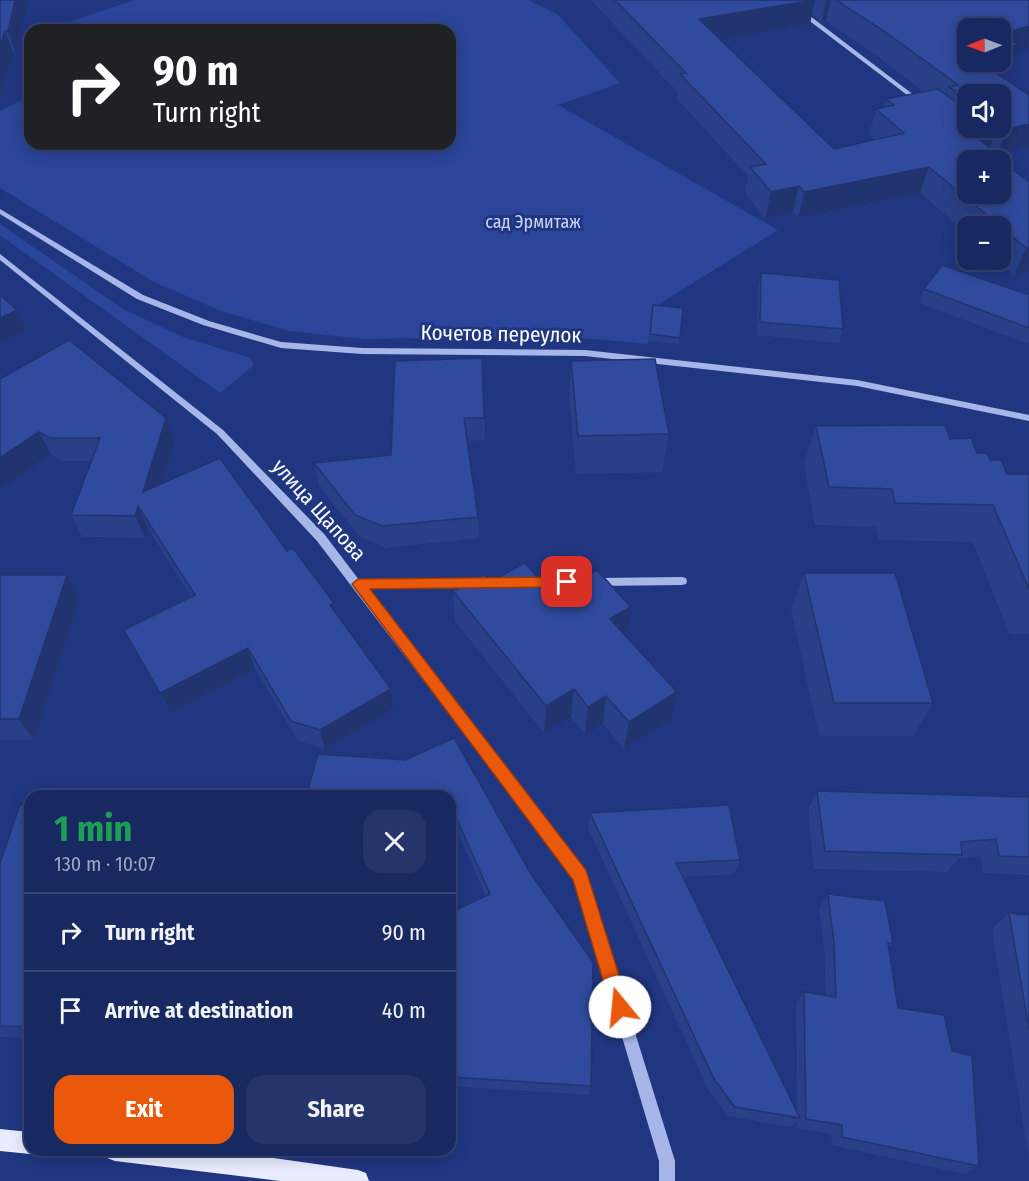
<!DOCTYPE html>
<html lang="en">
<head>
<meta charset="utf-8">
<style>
  body { margin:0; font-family:"Fira Sans Condensed",sans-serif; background:#25346a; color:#f1f3f6; height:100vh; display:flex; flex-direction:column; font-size:22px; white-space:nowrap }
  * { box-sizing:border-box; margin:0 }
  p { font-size:20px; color:#9fa6bd }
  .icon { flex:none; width:33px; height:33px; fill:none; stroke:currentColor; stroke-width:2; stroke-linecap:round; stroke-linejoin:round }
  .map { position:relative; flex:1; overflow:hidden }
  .drawer { position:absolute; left:24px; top:790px; width:432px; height:366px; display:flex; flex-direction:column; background:#182861; border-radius:18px; box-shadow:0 3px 15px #0003,0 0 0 2px #364476 }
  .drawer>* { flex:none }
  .guide { position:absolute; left:24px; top:24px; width:432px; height:126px; border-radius:18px; box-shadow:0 3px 15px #0003,0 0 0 2px #364476; background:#202124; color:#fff; overflow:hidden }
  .needle { width:39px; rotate:269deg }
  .tools { position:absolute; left:957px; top:18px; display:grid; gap:12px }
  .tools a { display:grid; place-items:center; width:54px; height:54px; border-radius:12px; background:#182861; box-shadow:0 3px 15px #0003,0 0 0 2px #364476; font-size:30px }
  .pin { position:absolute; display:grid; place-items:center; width:51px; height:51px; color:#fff; margin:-26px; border-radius:12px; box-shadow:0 3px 9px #0006 }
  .me { position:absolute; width:66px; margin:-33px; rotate:343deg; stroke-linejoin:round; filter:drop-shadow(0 0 4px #0008) }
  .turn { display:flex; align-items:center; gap:21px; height:126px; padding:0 30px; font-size:27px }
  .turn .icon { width:78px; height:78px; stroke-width:2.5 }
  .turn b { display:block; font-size:42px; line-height:51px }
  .round { display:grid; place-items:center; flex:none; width:63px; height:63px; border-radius:18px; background:#25346a }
  .summary { display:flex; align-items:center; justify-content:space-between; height:102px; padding:0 30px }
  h1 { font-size:36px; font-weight:700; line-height:45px; color:#1e9e55 }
  .action { display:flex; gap:12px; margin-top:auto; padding:12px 30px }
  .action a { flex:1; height:69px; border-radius:18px; background:#ea580c; color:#fff; font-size:24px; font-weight:700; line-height:69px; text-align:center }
  .action a+a { background:#25346a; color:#f1f3f6 }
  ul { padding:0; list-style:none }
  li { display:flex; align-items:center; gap:18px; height:78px; padding:0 30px; border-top:2px solid #364476 }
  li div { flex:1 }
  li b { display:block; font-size:22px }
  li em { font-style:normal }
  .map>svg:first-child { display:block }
</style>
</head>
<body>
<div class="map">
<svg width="1029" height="1181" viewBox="0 0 1029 1181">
  <rect width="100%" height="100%" fill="#203681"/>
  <g fill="#2a4599">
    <polygon points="134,0 528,0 557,14 620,83 558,105 778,230 653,308 648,344 558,336 364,339 289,331 221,311 154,282 0,188 0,111 30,96 30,144 450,144 450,30 69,30 69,22"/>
    <polygon points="0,224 123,309 183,337 250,358 254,365 220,393 0,235"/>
  </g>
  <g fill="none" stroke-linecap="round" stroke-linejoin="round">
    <g fill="#a6b6e8" fill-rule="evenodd">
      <polygon points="782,0 789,0 923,102 923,104 919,104"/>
      <polygon points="0,209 143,295 209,321 281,342 362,348 585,350 857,380 1029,415 1029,421 857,386 585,356 362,354 281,348 203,325 137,299 0,214"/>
      <polygon points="0,254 223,430 325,535 359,580 485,580 486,583 485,586 481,587 365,588 585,872 675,1161 675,1181 659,1181 659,1161 575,879 317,541 217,434 0,260"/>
      <polygon points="682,577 686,578 687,581 686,584 682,585 596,586 592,585 591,582 592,579 596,578"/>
    </g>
    <g fill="#e9ecfe" fill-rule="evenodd">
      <polygon points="0,1129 30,1132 30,1150 38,1151 30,1154 0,1151"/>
      <polygon points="104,1150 217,1150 358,1170 366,1173 369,1181 280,1181 115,1161 107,1158"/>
    </g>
  </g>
  <g fill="#294088" fill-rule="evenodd">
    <polygon points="0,0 16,54 14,54 0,96"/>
    <path d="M 591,0 L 1029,0 L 1016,52 L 1009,70 L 996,73 L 1029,95 L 1029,148 L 999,155 L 1016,168 L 1015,171 L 1029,182 L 1029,271 L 1014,275 L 997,260 L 1000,260 L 1000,226 L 968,226 L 968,234 L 920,193 L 798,218 L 793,212 L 765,219 L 745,193 L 748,176 L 677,99 L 678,93 ZM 812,14 L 822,22 L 826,21 L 877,56 L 924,92 L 886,99 L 884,107 L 876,109 L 869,134 L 875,140 L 834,149 L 720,39 L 810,24 ZM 968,94 L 1000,94 L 1000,128 L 968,128 Z"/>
    <polygon points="761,273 843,329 839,343 757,335 758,287"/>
    <polygon points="924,289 1029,295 1029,344 919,303"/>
    <polygon points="653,305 683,308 679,344 649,341"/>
    <polygon points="482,358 485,440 467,441 478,517 479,538 385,548 359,536 319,486 314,463 391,455"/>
    <polygon points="571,361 669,434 662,472 576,474 569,399"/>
    <polygon points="0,379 166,418 175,441 161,484 287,551 337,614 391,689 394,709 325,749 298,741 255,669 170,713 124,630 191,597 148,528 145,538 82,537 71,515 91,461 61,461 51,454"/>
    <polygon points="816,426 950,439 990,460 1007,474 1029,476 1029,634 1009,634 973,542 879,540 876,527 815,525 804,464"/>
    <polygon points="804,573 933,703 913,736 819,736 791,609"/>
    <polygon points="0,575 80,598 34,740 0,740"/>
    <polygon points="540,580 626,637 677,692 671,721 624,749 603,724 585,734 571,717 544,733 455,621 453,591 490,582"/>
    <polygon points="454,738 591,1086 589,1095 450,1086 450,913 486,896 450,815 450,796 405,760"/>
    <polygon points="817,791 1029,797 1029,875 983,873 981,856 958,859 947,872 814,869 808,810"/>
    <polygon points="30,805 30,1038 0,1037 0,863"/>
    <polygon points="590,813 740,860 734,874 682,877 797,1111 796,1003 804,992 826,995 825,955 819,908 828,894 893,943 889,948 898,1008 979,1166 964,1174 832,1145 831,1134 797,1128 797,1122 791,1127 728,1116 708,1089 588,828"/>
    <polygon points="1009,913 1029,915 1029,1160 992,929"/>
  </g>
  <g fill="#22346f">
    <polygon points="15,0 28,0 16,54 8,31"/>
    <polygon points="815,0 810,24 695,44 699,19"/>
    <polygon points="826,0 831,0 826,21 822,22"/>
    <polygon points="1029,26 1029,48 1016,52 1009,70 962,80 968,62 1000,62 1001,34"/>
    <polygon points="5,31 14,54 0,96 0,46"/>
    <polygon points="1029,124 1029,148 997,155 1007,129"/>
    <polygon points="996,132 986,158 976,137"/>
    <polygon points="929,167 920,193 798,218 804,192"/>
    <polygon points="799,186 793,212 765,219 771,192"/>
    <polygon points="1029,247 1029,271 1014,275 1026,248"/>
    <polygon points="17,310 26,330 0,343 0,318"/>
    <polygon points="166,418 175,441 152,514 143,492"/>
    <polygon points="39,432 51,454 0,489 0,458"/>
    <polygon points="138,506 148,528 145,538 135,516"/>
    <polygon points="67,575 80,598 34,740 19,719"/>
    <polygon points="334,603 339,625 330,605"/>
    <polygon points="631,607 627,636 610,619"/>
    <polygon points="248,648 255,669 170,713 160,693"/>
    <polygon points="391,689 394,709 325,749 320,730"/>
    <polygon points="574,689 571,717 544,733 546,706"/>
    <polygon points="677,692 671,721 624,749 629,722"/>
    <polygon points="606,696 603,724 585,734 588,707"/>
  </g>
  <g fill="#304a9e" stroke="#22346f" stroke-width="1.5" fill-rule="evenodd">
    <polygon points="0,0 15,0 8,31 5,31 0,46"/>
    <path d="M 615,0 L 814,0 L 699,19 L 834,149 L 904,133 L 876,109 L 894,105 L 886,99 L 938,89 L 968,111 L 968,128 L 990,128 L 996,132 L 976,137 L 1016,168 L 1012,169 L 1029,182 L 1029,247 L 1026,248 L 929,167 L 804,192 L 799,186 L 771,192 L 750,167 L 766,164 L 680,74 L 686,73 ZM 968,160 L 1000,160 L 1000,194 L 968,194 Z"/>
    <polygon points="836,0 1029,0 1029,26 1001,34 1018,45 1000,49 1000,28 968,28 968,62 980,62 1029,95 1029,124 1007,129 1000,124 1000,94 968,94 968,100 949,87 958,85 884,31"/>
    <polygon points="942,265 1029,295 1029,328 924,289"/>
    <polygon points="761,273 839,280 843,329 760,322"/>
    <polygon points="0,295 17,310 0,318"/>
    <polygon points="653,305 683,308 680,338 650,334"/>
    <polygon points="69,340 166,418 143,492 220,458 287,551 293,548 334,603 330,605 391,689 320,730 291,721 248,648 160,693 124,630 195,595 138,506 135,516 71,515 100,438 50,438 39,432 0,458 0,379"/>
    <polygon points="482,358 484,418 464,418 478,517 382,526 355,515 314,463 391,455 395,361"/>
    <polygon points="655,359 669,434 578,436 571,361"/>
    <polygon points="945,425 950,439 971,438 977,453 987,453 990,460 1001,460 1007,474 1028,474 1029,476 1029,589 993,505 895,503 892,489 829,487 816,426"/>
    <polygon points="525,563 540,580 567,566 579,580 597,570 631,607 610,619 677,692 629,722 606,696 588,707 574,689 546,706 453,591 484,574 490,582"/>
    <polygon points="804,573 895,573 933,703 834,703"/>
    <polygon points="0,575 67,575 19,719 0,719"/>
    <polygon points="454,738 531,874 593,962 591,1086 450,1077 450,913 490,894 450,804 450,796 447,796 446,795 444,796 306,796 318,754 405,760"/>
    <polygon points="817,791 1029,797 1029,857 999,856 996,839 961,842 962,855 825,851"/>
    <polygon points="20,805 30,805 30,1027 0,1026 0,863"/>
    <polygon points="729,805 740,860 676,863 800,1118 735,1107 714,1079 590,813"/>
    <polygon points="828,894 885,901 893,943 888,943 898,1008 944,1015 952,1051 972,1056 979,1166 842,1137 842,1125 806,1119 804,992 836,997 834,943"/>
    <polygon points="1009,913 1029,915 1029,1029"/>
  </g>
  <polygon fill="#ea580c" stroke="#983908" stroke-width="1.5" points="567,577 573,582 567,587 370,589 586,870 629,1007 627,1014 620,1016 614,1014 611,1007 573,880 352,584 358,579"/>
  <g text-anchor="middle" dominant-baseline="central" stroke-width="6" stroke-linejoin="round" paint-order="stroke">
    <g font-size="18" fill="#cad5f6" stroke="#203681">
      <text x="533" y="222">сад Эрмитаж</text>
    </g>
    <g font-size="21" fill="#fff" stroke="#203681">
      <text transform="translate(501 334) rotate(1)">Кочетов переулок</text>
      <text transform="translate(319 510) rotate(48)">улица Щапова</text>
    </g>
  </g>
</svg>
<div class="tools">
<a><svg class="needle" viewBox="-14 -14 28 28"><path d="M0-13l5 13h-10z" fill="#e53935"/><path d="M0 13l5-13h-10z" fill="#9fa6bd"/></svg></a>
<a><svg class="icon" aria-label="sound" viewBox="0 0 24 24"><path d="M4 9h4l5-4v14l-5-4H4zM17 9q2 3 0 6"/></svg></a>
<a>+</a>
<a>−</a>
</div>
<div class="pin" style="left:567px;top:582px;background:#d93025"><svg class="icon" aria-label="arrive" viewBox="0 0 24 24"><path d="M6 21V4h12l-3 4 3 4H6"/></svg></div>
<svg class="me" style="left:620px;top:1007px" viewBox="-20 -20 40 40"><circle r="19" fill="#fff"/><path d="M0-13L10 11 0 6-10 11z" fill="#ea580c"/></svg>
<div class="guide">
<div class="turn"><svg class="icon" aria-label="right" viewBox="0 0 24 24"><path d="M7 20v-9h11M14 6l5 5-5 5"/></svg><div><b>90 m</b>Turn right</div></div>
</div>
<section class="drawer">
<div class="summary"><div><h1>1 min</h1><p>130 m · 10:07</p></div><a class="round"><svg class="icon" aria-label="close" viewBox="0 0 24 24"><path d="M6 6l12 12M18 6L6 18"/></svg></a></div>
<ul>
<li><svg class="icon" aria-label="right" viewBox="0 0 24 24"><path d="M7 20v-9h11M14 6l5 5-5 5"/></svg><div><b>Turn right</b></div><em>90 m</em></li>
<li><svg class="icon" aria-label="arrive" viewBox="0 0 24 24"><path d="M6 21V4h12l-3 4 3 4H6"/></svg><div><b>Arrive at destination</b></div><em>40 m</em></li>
</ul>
<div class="action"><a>Exit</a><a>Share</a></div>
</section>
</div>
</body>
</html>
